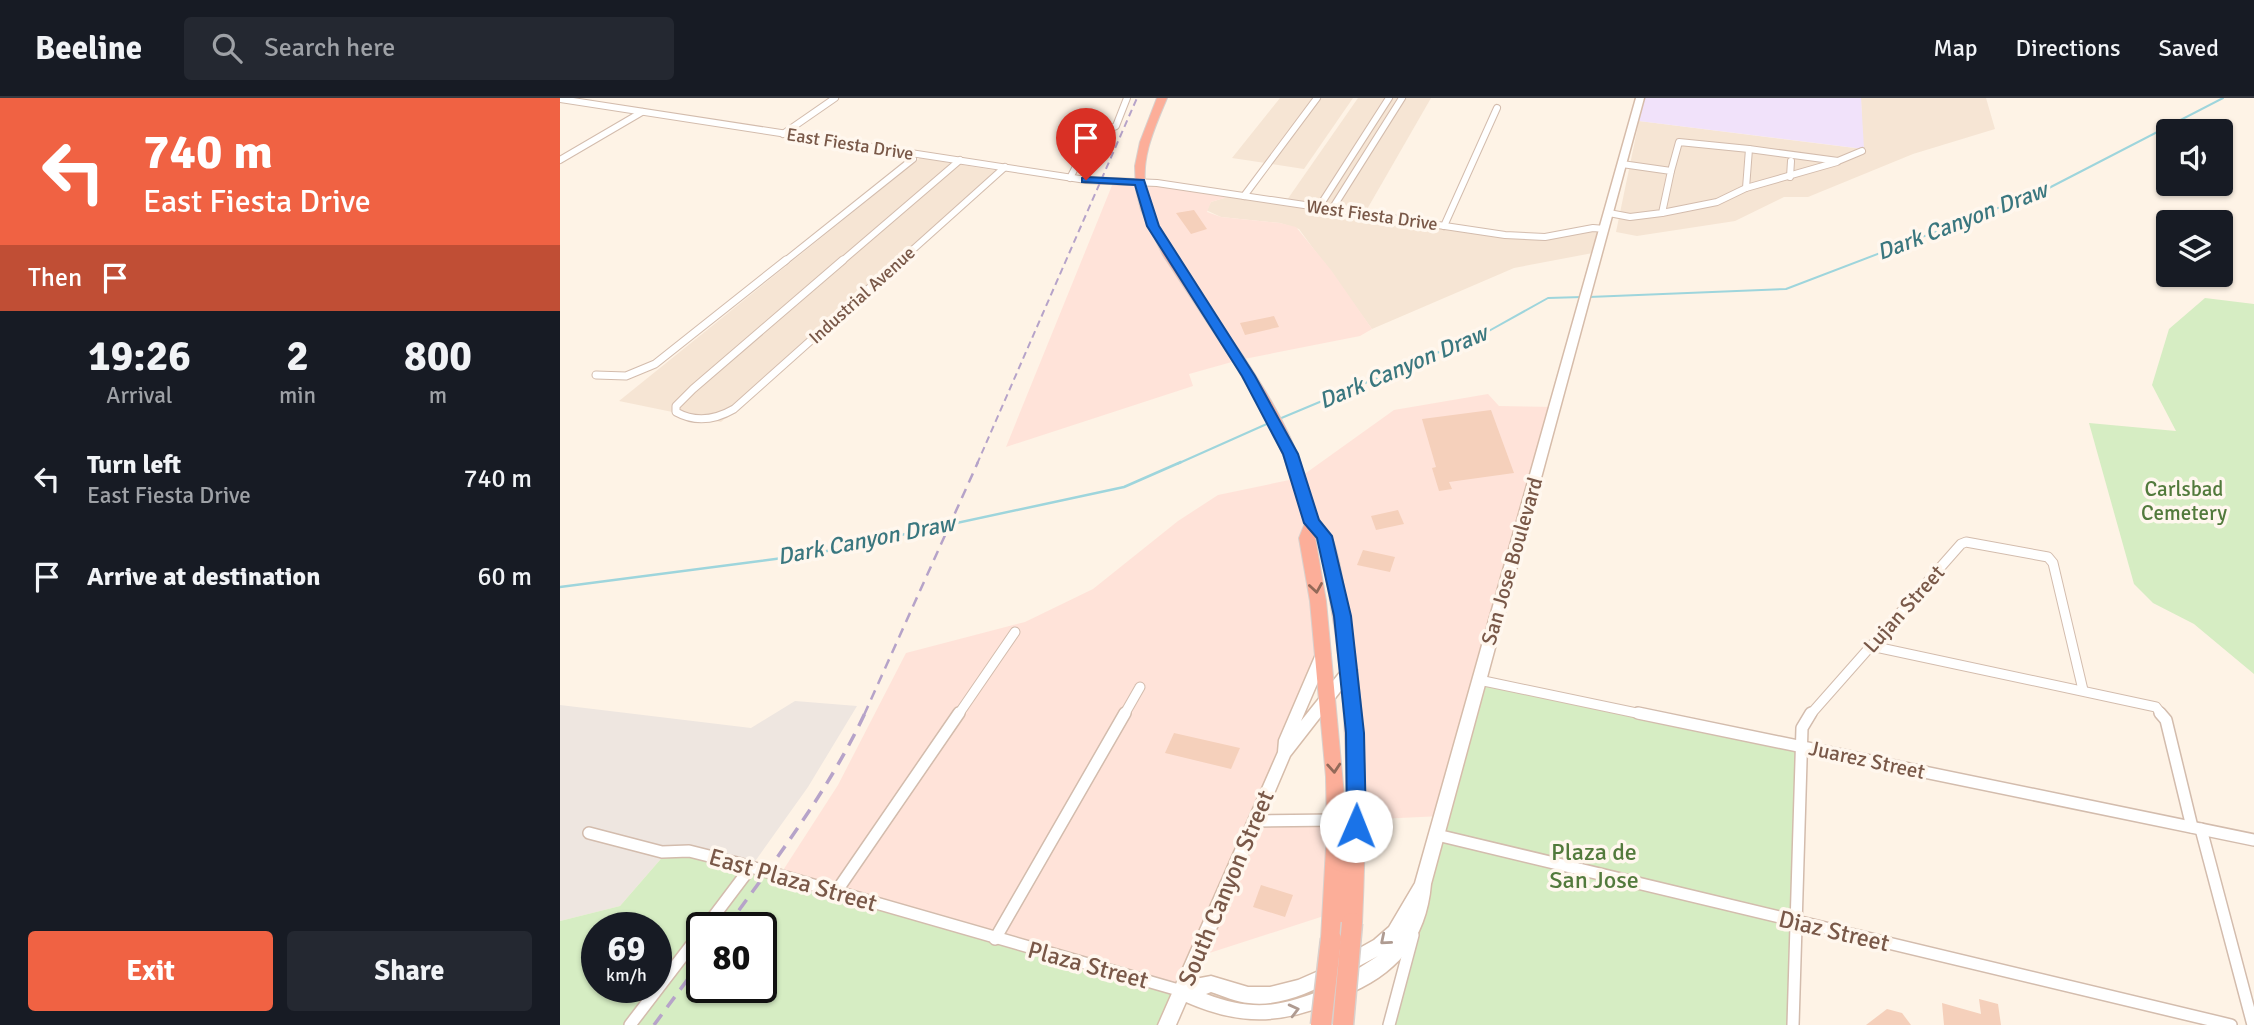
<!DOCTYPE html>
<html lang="en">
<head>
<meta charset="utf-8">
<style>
  body { margin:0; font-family:Signika,sans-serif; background:#242831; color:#f1f3f6; height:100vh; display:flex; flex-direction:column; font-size:26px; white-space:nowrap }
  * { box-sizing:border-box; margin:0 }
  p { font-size:23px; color:#9ea1a6 }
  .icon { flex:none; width:38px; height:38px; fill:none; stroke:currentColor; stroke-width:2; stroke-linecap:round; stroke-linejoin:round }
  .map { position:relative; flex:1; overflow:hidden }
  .panel { display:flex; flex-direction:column; background:#171b24; width:560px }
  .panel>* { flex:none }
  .top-card { background:#f06243; color:#fff; overflow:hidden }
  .buttons { position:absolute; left:1596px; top:21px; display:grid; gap:14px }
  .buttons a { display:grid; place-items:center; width:77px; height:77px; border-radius:7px; background:#171b24; box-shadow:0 2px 5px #0004; font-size:35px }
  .speed { position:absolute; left:21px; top:814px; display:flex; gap:14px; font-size:35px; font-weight:700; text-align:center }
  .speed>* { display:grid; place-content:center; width:91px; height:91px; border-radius:50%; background:#171b24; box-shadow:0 2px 5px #0004; line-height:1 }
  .speed small { font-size:18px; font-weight:400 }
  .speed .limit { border:4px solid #111; border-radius:10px; background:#fff; color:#111 }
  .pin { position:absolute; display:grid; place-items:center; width:60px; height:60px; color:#fff; margin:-72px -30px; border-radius:50% 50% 50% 0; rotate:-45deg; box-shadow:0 0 7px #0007 }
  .pin .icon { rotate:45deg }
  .me { position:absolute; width:77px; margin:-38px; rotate:1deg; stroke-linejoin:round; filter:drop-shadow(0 0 5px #0008) }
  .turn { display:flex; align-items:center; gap:24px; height:147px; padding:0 28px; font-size:32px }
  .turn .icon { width:91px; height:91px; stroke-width:2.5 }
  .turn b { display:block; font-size:49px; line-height:60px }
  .then { display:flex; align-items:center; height:66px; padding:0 28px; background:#0003; gap:14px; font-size:26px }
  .eta { display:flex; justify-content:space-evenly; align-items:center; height:119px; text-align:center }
  .eta b { font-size:42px; font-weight:800; line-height:49px }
  .cta { display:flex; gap:14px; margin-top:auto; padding:14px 28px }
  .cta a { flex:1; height:80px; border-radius:7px; background:#f06243; color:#fff; font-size:28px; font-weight:800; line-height:80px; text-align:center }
  .cta a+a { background:#242831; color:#f1f3f6 }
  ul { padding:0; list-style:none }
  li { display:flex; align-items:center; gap:21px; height:98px; padding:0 28px }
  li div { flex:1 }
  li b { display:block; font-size:26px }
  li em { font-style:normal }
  header { display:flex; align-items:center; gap:42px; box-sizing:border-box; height:98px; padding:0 35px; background:#171b24; border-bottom:2px solid #363941 }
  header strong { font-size:33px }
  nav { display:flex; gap:38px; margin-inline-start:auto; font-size:24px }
  .search { width:490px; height:63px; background:#242831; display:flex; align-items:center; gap:18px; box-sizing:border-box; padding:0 24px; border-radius:7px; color:#9ea1a6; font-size:26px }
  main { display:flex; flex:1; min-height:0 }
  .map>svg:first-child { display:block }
</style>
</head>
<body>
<header>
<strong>Beeline</strong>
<div class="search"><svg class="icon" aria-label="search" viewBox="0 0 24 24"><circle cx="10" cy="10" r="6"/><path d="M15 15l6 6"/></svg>Search here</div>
<nav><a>Map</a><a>Directions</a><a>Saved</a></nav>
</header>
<main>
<section class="panel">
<div class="top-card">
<div class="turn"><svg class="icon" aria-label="left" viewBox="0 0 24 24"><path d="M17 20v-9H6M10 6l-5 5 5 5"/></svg><div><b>740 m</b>East Fiesta Drive</div></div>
<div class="then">Then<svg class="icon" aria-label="arrive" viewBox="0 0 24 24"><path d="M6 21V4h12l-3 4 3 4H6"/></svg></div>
</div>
<div class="eta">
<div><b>19:26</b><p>Arrival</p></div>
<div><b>2</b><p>min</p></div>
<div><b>800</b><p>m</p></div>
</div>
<ul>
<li><svg class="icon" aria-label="left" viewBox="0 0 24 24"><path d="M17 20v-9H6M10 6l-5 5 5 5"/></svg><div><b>Turn left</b><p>East Fiesta Drive</p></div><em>740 m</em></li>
<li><svg class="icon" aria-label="arrive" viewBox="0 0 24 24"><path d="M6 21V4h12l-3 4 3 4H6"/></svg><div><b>Arrive at destination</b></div><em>60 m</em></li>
</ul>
<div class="cta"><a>Exit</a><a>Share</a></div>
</section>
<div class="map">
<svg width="1694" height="927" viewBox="0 0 1694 927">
  <rect width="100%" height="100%" fill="#fef3e6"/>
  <g fill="#f6e5d4">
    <polygon points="720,0 793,0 744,71 672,60"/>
    <polygon points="798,0 871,0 806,113 727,102"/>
    <polygon points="1298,0 1426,0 1435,31 1353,56 1248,99 1224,99 1175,123 1077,138 1056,134 1079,23 1303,51 1301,1"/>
    <polygon points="360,60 439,73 161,324 59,303"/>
    <polygon points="674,97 962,139 1045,131 1038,154 954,170 812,231 739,131 720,125 661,119 646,112 651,104"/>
  </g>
  <g fill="#ffe3d9">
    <polygon points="580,84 674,97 651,104 647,114 661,119 720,125 736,129 771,172 812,231 800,238 679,262 629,276 633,288 446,349 553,85"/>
    <polygon points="928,296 939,308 996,309 882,718 797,722 782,518 752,425 764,556 696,722 777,722 773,815 637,859 622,893 220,777 278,687 346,555 465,524 533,491 618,423 658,397 739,380 834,312"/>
  </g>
  <polygon fill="#eee6e0" points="235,603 297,608 248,689 191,769 106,755 60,808 0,823 0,607 191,630"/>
  <polygon fill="#f1e2fa" points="1085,0 1301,0 1304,51 1079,23"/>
  <g fill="#d6edc3" fill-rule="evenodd">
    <polygon points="1645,200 1694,206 1694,576 1634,526 1593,505 1574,486 1529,325 1616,333 1592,287 1609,231"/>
    <polygon points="919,582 1241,649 1233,927 829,927"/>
    <path d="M 129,753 L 622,893 L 607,927 L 0,927 L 0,823 L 60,808 L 106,755 ZM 37,830 L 96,830 L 96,889 L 37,889 ZM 142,830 L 201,830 L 201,889 L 142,889 Z"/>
  </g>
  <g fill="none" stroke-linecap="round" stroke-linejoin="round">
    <g stroke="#9ed5dc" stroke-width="2">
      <polyline points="1029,199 1226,191 1485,92 1663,0"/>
      <polyline points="719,321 927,234 988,200 1022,199"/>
      <polyline points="617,366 709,325"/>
    </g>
    <polyline stroke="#9ed5dc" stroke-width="2.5" points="0,489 253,456 564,389 621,364"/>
  </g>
  <g fill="#f5d0bb">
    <polygon points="634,112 647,131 631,136 616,115"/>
    <polygon points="714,218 719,229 685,237 680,225"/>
    <polygon points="931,312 954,375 889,384 892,391 879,393 872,370 876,369 862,321"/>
    <polygon points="838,412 844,426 816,432 811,418"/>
    <polygon points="803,452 835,459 830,474 797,467"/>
    <polygon points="614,635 680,650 671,671 605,655"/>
    <polygon points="701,787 733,797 725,819 693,809"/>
    <polygon points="1419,901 1438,906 1441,927 1384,927 1382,905 1421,916"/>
    <polygon points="1327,911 1342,915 1351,927 1306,927"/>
  </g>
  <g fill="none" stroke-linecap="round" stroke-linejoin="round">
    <g stroke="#d3bcad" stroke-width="8">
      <g id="street-far3">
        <polyline points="0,1 526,82 597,85 945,137 985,139 1033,130 1045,131"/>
        <polyline points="223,36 275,0"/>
        <polyline points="1189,51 1278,63 1302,53"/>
        <polyline points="0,62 82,14"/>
        <polyline points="1230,79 1231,63"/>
        <polyline points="510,80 534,33 545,33 556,28 567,0"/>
        <polyline points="1186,90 1277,64"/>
        <polyline points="684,98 757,0"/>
        <polyline points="759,109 829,0"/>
        <polyline points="772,111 842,0"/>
        <polyline points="1049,115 1070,119 1102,115 1111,73 1062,66"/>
        <polyline points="1102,115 1157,104 1186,90 1189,51 1119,44 1111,73"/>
        <polyline points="884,128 937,10"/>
        <polyline points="224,164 353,61"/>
        <polyline points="281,164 400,62"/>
        <polyline points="339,164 445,69"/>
      </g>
    </g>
    <g stroke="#d3bcad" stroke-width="9">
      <g id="street-far2">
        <path d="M 283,162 L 133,291 L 116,308 L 116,314 C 136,325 155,322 174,311 L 341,162"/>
        <polyline points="36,277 66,278 95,266 226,162"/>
      </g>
    </g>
    <g stroke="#d3bcad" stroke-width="11">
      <g id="street-far1">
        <polyline points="1311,548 1596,609 1602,617"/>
        <polyline points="919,582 1086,617"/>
        <polyline points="398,617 455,534"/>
        <polyline points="564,617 580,589"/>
        <polyline points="1250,617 1401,446 1406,444 1488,459 1493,465 1523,592"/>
      </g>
    </g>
    <g stroke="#d3bcad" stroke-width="14">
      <g id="street">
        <polyline points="1078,615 1694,742"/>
        <polyline points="1600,615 1606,622 1632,729"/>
        <polyline points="696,723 777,722"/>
        <polyline points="1641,731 1693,927"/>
        <polyline points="29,735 102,754 129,753 177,765 622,893"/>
        <polyline points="877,737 1671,927"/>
        <polyline points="276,794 399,615"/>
        <polyline points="145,830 191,769"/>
        <polyline points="435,841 565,615"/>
        <polyline points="70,927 142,833"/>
        <polyline points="829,927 853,837"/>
        <polyline points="1233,927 1242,630 1251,615"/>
      </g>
    </g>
    <g stroke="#d6bcaa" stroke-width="3">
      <g id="secondary">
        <path d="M 1076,0 L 1084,0 L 871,786 C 866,843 836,877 783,898 L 777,896 L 775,890 L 777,884 L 818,858 L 786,875 L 780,873 L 778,867 L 780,861 L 814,842 L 829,829 L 855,785 Z"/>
        <path d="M 763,550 L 768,552 L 770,556 L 741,623 L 785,568 L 790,566 L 795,568 L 797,572 L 730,658 L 635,881 L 651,878 L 688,889 L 710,889 L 738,882 L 770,868 L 776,870 L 778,876 L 776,882 C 749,894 720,909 689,905 C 677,904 663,898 651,894 L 646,896 C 694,914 721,909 767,890 L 773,892 L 775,898 L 773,904 C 719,927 679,927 626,904 L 616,927 L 598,927 L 718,654 L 719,642 L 756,556 L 758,552 Z"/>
      </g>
    </g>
    <g stroke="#d9d0cc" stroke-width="2">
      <path id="highway" d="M 597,0 L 607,0 C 595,29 580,60 586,92 C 597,151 652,211 685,261 C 705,292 725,324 738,358 C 745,377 747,396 755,414 C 760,426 770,433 774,445 C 780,462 782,480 785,497 C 808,606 807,715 802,825 L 799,832 L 792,835 L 785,832 L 782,826 L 778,848 L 771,851 L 764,848 L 761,841 L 767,732 L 766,679 L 750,503 L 739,440 L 745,425 L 724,359 L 708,323 L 674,265 L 603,157 L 581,112 L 576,92 L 575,68 L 580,44 ZM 755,439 C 764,453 764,474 768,490 C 782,566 788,642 786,719 L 766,503 Z"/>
    </g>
    <use href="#street-far3" stroke="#fff" stroke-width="6"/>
    <use href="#street-far2" stroke="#fff" stroke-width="7"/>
    <use href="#street-far1" stroke="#fff" stroke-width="9"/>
    <use href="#street" stroke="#fff" stroke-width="11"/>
    <use href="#secondary" fill="#fff" fill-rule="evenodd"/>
    <use href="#highway" fill="#fcae99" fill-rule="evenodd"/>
    <polyline stroke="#b6a3c9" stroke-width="2" stroke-dasharray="7 4.5" stroke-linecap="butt" points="417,366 577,0"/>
    <polyline stroke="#b6a3c9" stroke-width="2.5" stroke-dasharray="10 7" stroke-linecap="butt" points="304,617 418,364"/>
    <g stroke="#b6a3c9" stroke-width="3.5" stroke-dasharray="13 9" stroke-linecap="butt">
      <path d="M 166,830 C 216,761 269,692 305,615"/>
      <polyline points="94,927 142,862"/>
    </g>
    <g stroke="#d9d0cc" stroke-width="23" stroke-linecap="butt">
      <g id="highway-bridge">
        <polyline points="761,927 771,841"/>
        <polyline points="783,927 792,825"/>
      </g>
    </g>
    <use href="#highway-bridge" stroke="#fcae99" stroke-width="20"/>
  </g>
  <defs><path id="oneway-chevron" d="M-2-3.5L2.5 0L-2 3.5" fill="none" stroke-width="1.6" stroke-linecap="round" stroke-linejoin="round" transform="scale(1.75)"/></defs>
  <g stroke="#936958">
    <use href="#oneway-chevron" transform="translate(756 490) rotate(81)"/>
    <use href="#oneway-chevron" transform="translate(774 670) rotate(86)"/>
  </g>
  <g stroke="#af9b91">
    <use href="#oneway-chevron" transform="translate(825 842) rotate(140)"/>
    <use href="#oneway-chevron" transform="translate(734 912) rotate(-14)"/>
  </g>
  <polygon fill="#1a73e8" stroke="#114b97" stroke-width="2" points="526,79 584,82 599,128 695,278 738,356 759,422 772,438 791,518 804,635 806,728 803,735 796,737 789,735 787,728 786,635 774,518 757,440 744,425 723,356 682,278 587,128 575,87 522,84 522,80"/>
  <g text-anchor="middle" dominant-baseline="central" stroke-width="7" stroke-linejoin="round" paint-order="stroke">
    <g font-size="18" fill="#795848" stroke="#fff7ee">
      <text transform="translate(290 46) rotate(9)">East Fiesta Drive</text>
      <text transform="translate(812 117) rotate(8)">West Fiesta Drive</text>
      <text transform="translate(302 197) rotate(-42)">Industrial Avenue</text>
    </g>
    <g font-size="21" fill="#527a3c" stroke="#fff7ee">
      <text x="1624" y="391">Carlsbad<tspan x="1624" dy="24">Cemetery</tspan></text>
    </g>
    <g font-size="21" fill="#795848" stroke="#fff7ee">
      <text transform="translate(952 463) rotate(-74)">San Jose Boulevard</text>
      <text transform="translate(1344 511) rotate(-48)">Lujan Street</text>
      <text transform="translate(1307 662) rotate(12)">Juarez Street</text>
    </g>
    <g font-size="23" font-style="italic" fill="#3a777f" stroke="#fff7ee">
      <text transform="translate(1402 123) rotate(-21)">Dark Canyon Draw</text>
      <text transform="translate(843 269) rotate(-23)">Dark Canyon Draw</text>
      <text transform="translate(306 442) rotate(-11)">Dark Canyon Draw</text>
    </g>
    <g font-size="24" fill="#527a3c" stroke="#fff7ee">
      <text x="1034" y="754">Plaza de<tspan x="1034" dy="28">San Jose</tspan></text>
    </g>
    <g font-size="24" fill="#795848" stroke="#fff7ee">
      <text transform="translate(233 782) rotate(16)">East Plaza Street</text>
      <text transform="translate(666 790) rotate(-67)">South Canyon Street</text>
      <text transform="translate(1274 833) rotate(13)">Diaz Street</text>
      <text transform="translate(528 867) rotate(15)">Plaza Street</text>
    </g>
  </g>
</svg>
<div class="buttons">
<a><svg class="icon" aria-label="sound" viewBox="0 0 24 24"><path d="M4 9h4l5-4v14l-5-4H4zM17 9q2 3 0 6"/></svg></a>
<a><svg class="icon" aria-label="layers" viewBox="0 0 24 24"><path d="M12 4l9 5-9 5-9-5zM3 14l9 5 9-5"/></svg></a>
</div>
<div class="speed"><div>69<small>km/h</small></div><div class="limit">80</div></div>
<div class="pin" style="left:526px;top:82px;background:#d93025"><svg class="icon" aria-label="arrive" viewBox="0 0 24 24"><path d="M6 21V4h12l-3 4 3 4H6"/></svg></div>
<svg class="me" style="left:796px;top:728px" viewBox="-20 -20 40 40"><circle r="19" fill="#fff"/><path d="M0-13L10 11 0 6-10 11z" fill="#1a73e8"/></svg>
</div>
</main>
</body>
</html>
